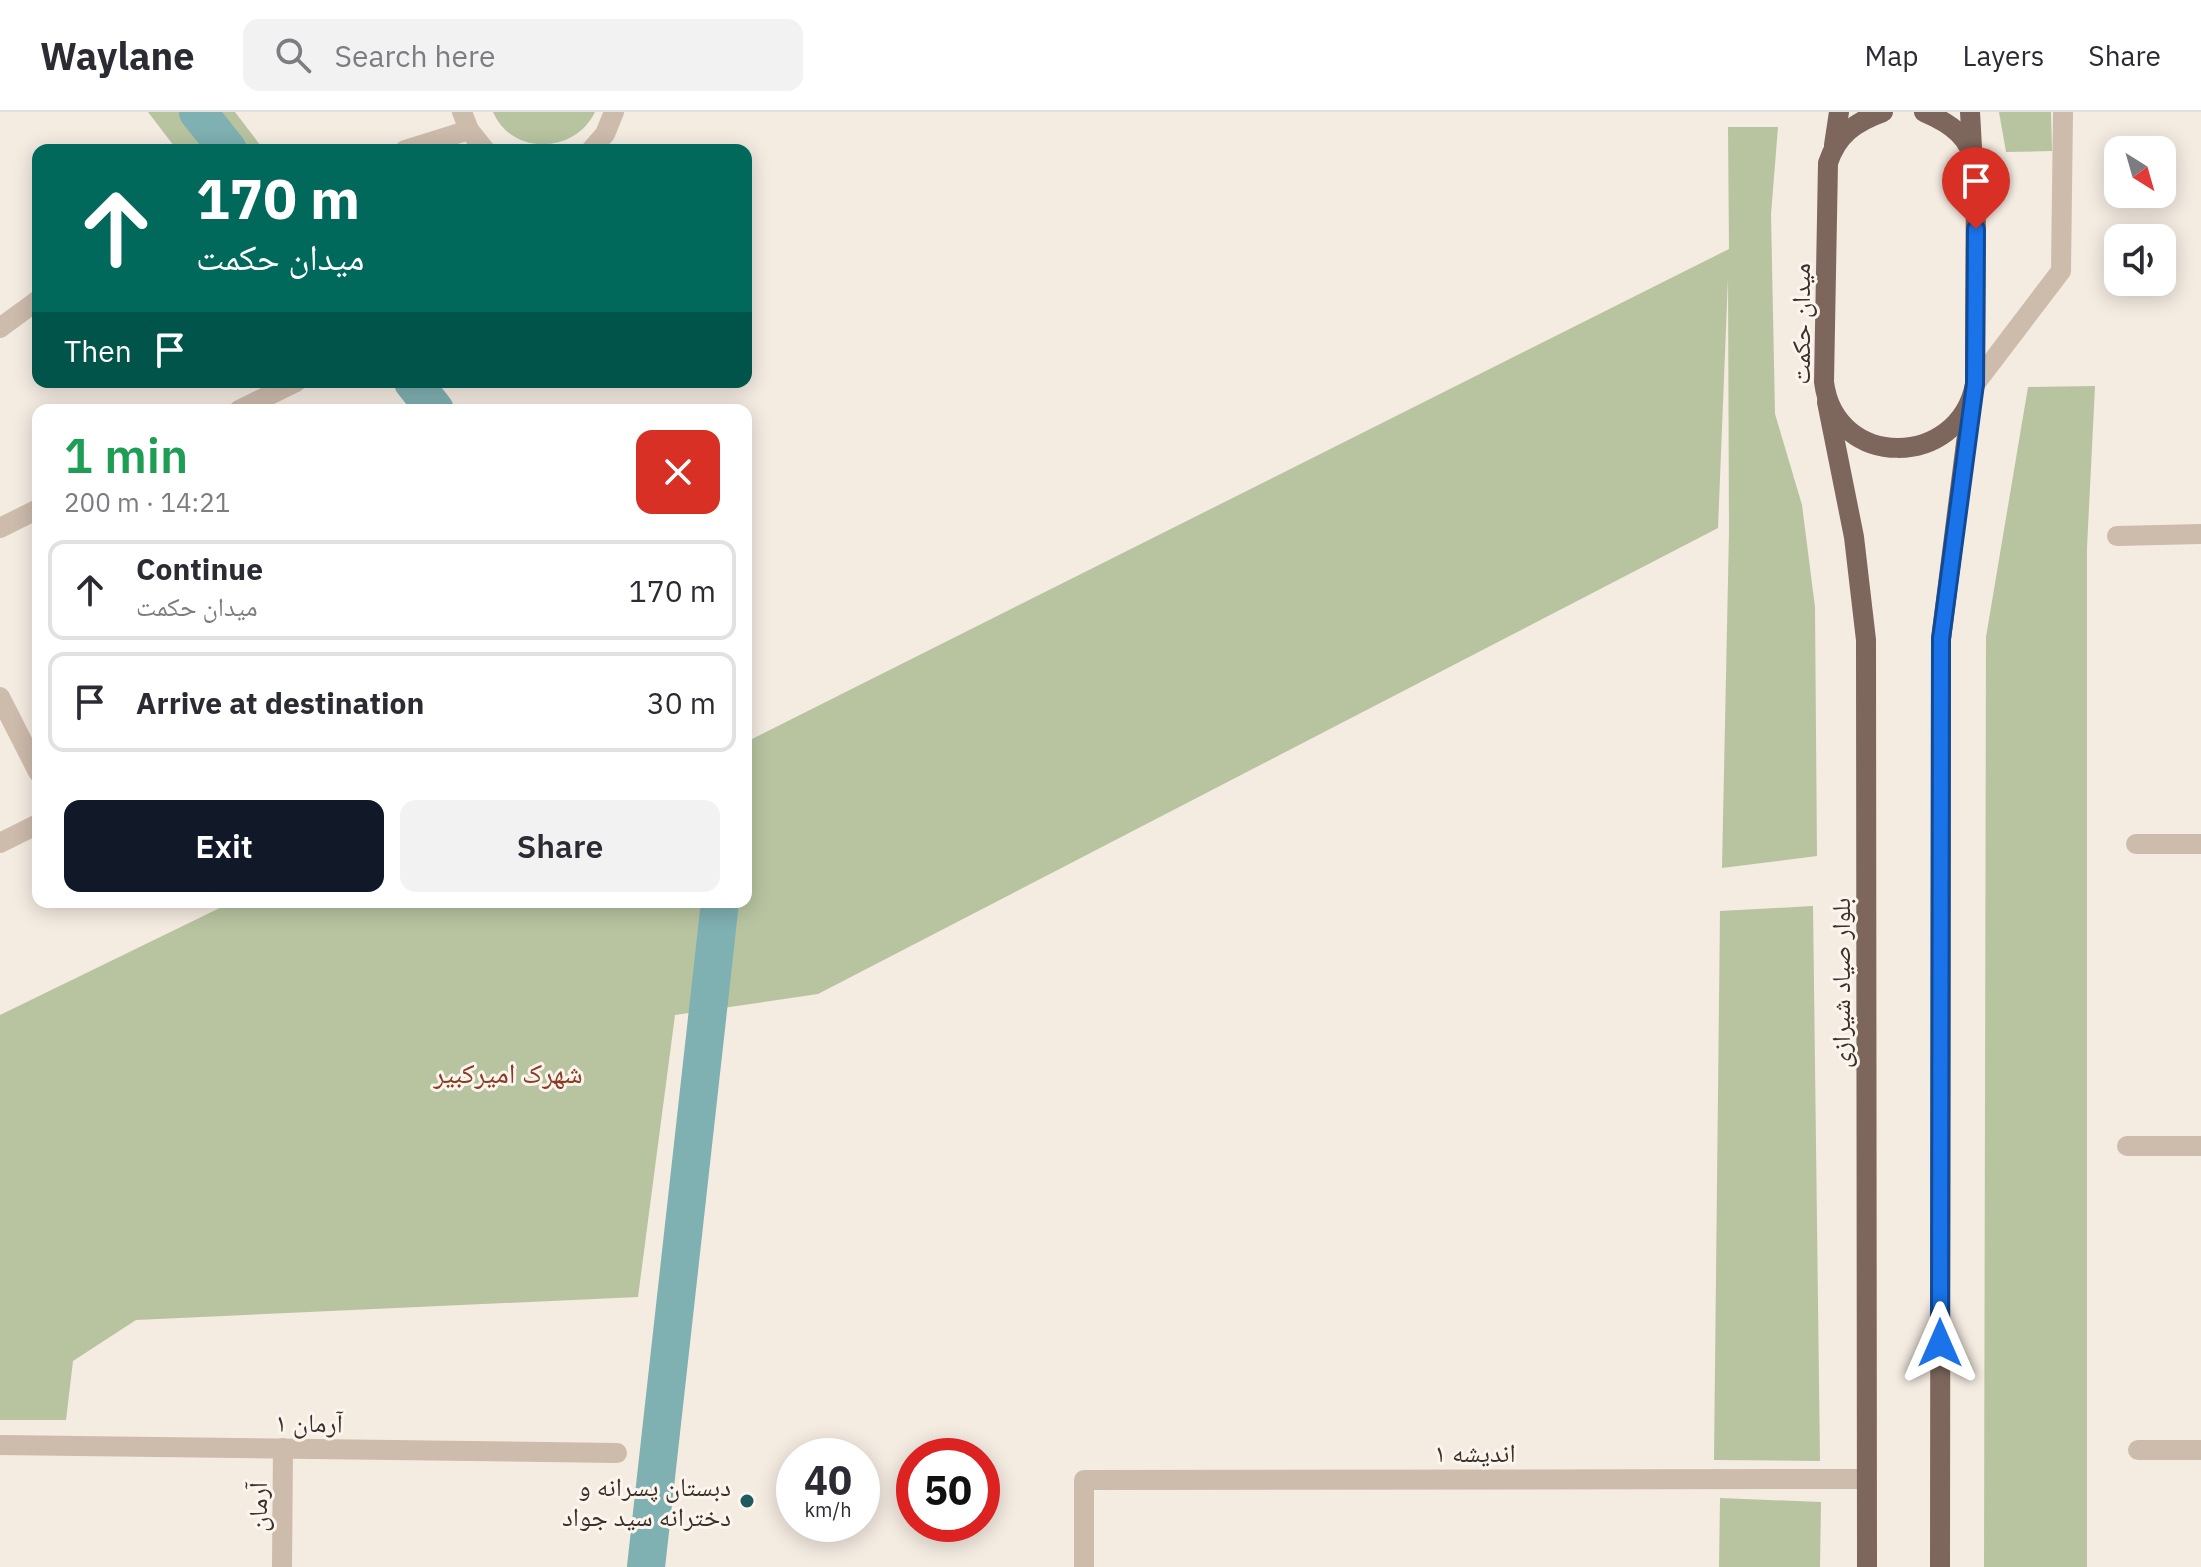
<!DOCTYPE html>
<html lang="en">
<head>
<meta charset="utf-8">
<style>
  body { margin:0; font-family:"IBM Plex Sans","Noto Naskh Arabic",sans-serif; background:#f2f2f3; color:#2b2b33; height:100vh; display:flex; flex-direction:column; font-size:30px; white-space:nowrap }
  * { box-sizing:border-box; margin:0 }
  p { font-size:26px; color:#7c7c81 }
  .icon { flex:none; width:44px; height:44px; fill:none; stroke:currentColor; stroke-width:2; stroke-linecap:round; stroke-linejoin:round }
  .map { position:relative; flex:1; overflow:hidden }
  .sheet { position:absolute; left:32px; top:292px; width:720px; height:504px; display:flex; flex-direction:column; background:#fff; border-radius:16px; box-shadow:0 4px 20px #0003 }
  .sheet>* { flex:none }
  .banner { position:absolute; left:32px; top:32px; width:720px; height:244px; border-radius:16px; box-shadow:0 4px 20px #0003; background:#00695c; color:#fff; overflow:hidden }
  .needle { width:52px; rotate:143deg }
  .buttons { position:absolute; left:2104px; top:24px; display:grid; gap:16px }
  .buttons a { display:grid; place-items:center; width:72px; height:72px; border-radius:16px; background:#fff; box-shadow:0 4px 20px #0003; font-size:40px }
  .speed { position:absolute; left:776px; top:1326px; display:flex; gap:16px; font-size:40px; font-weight:700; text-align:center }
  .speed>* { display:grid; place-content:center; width:104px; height:104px; border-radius:50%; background:#fff; box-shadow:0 4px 20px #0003; line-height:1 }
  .speed small { font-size:20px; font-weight:400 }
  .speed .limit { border:12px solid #d22; background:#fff; color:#111 }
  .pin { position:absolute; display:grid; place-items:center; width:68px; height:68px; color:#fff; margin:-82px -34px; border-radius:50% 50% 50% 0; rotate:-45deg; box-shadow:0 0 8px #0007 }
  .pin .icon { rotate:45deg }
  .me { position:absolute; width:88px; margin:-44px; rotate:0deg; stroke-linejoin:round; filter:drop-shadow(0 0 6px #0008) }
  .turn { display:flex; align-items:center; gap:28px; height:168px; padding:0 32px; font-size:36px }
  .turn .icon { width:104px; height:104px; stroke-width:2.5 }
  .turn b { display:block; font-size:56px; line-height:68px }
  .then { display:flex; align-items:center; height:76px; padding:0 32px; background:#0003; gap:16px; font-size:30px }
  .round { display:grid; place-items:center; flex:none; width:84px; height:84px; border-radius:16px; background:#f2f2f3 }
  .summary { display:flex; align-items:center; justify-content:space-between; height:136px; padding:0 32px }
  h1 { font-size:48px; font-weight:600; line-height:60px; color:#1e9e55 }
  .action { display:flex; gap:16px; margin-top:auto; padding:16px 32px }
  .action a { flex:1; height:92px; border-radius:16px; background:#111827; color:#fff; font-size:32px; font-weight:600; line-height:92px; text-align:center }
  .action a+a { background:#f2f2f3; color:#2b2b33 }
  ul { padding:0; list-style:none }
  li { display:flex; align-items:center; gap:24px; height:100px; margin:0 16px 12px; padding:0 16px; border:4px solid #e1e1e2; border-radius:16px }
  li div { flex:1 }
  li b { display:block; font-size:30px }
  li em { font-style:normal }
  header { display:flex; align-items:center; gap:48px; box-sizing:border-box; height:112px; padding:0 40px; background:#fff; border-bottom:2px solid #e1e1e2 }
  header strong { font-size:38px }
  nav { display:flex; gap:44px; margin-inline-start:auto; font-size:28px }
  .search { width:560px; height:72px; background:#f2f2f3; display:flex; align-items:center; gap:20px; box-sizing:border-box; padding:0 28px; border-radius:16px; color:#7c7c81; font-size:30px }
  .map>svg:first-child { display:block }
</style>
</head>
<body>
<header>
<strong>Waylane</strong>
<div class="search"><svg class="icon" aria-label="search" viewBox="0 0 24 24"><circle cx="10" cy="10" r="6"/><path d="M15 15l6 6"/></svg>Search here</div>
<nav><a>Map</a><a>Layers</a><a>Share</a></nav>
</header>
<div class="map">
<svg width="2201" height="1455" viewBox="0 0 2201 1455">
  <rect width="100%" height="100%" fill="#f4ebe1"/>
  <g fill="#b8c4a0">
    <polygon points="148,0 235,0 264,38 177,38"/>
    <path d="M 493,0 L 595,0 C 575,42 512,44 493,0 Z"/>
    <polygon points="1999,0 2051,0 2052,39 2006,40"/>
    <polygon points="1728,15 1778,15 1771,102 1775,302 1802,393 1815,495 1817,744 1722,756 1729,420 1728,166 1718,416 818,882 675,903 638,1185 136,1208 73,1249 66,1308 0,1308 0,903 232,790 746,790 746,630 1729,137"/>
    <polygon points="2095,274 2087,436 2087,1455 1984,1455 1986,525 2028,275"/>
    <polygon points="1813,794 1820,1349 1714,1348 1720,799"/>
    <polygon points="1720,1386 1821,1390 1820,1455 1719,1455"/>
  </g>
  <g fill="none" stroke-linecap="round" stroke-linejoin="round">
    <g stroke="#7fb0b2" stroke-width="38">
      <polyline points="198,0 228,38"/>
      <polyline points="413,270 435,298"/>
      <polyline points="646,1455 720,790"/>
    </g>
    <g stroke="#cdbbac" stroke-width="20">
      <polyline points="462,0 469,18 485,38"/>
      <polyline points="405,38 469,18"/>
      <polyline points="591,38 605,22 614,0"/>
      <polyline points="0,216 38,188"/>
      <polyline points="1975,272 2061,159 2063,0"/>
      <polyline points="239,298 296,270"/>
      <polyline points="0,416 38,397"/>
      <polyline points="2117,424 2201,422"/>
      <polyline points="0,585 38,660"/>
      <polyline points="0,731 38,712"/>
      <polyline points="2136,732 2201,732"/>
      <polyline points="2127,1034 2201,1034"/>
      <polyline points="0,1333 617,1341"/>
      <polyline points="2138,1338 2201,1338"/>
      <polyline points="282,1455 283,1336"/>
      <polyline points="1084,1455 1084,1368 1866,1367"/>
    </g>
    <g stroke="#7d675c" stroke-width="20">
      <path d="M 1883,0 C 1855,10 1837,23 1828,51 L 1824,270 C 1835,358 1959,357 1975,272 L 1976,55 C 1970,25 1952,12 1924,0"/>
      <polyline points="1970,0 1972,35"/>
      <polyline points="1834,33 1839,0"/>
      <polyline points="1827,290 1854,425 1866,528 1867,1455"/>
      <polyline points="1940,1455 1941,527 1971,292"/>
    </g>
  </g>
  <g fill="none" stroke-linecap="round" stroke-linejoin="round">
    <g stroke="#114b97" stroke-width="20">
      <polyline id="route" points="1940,1231 1941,527 1975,272 1976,117"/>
    </g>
    <use href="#route" stroke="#1a73e8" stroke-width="14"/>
  </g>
  <circle fill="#1f5a5e" stroke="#fbf5ee" stroke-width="3" cx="747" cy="1389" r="8"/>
  <g text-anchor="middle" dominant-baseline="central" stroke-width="6" stroke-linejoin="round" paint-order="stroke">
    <g font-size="26" fill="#3b302b" stroke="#fbf5ee">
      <text transform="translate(1800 212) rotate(-90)">میدان حکمت</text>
      <text transform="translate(1840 871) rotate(-90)">بلوار صیاد شیرازی</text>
      <text transform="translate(309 1310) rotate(1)">آرمان ۱</text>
      <text x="1475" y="1340">اندیشه ۱</text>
      <text transform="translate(257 1395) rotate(-90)">آرمان</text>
    </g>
    <g font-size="26" fill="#3b302b" stroke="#fbf5ee" text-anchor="end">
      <text x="731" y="1374">دبستان پسرانه و<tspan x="731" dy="30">دخترانه سید جواد</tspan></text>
    </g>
    <g font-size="28" fill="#8c3b22" stroke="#fbf5ee">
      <text x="508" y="960">شهرک امیرکبیر</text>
    </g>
  </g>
</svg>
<div class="buttons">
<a><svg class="needle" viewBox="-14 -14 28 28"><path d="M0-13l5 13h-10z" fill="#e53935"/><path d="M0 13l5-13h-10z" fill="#7c7c81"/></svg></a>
<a><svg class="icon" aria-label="sound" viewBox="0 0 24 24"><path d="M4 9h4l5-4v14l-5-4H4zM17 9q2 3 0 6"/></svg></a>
</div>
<div class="speed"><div>40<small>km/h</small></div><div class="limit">50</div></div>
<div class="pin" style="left:1976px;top:117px;background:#d93025"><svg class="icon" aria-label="arrive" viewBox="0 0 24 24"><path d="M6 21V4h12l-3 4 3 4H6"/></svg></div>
<svg class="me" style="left:1940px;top:1231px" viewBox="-20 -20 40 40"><path d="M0-17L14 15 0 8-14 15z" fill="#1a73e8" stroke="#fff" stroke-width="4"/></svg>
<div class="banner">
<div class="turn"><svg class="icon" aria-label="ahead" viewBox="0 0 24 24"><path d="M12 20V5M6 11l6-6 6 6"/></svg><div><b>170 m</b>میدان حکمت</div></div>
<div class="then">Then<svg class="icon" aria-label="arrive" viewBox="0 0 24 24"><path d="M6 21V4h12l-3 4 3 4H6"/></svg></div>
</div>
<section class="sheet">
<div class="summary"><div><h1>1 min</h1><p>200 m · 14:21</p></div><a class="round" style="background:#d93025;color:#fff"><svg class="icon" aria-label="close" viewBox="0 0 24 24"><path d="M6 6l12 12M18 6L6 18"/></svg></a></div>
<ul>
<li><svg class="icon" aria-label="ahead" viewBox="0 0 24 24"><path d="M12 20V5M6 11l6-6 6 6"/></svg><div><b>Continue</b><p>میدان حکمت</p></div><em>170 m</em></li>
<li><svg class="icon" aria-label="arrive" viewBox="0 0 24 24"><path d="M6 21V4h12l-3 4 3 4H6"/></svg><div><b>Arrive at destination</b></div><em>30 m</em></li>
</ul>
<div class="action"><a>Exit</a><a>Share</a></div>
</section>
</div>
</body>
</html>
